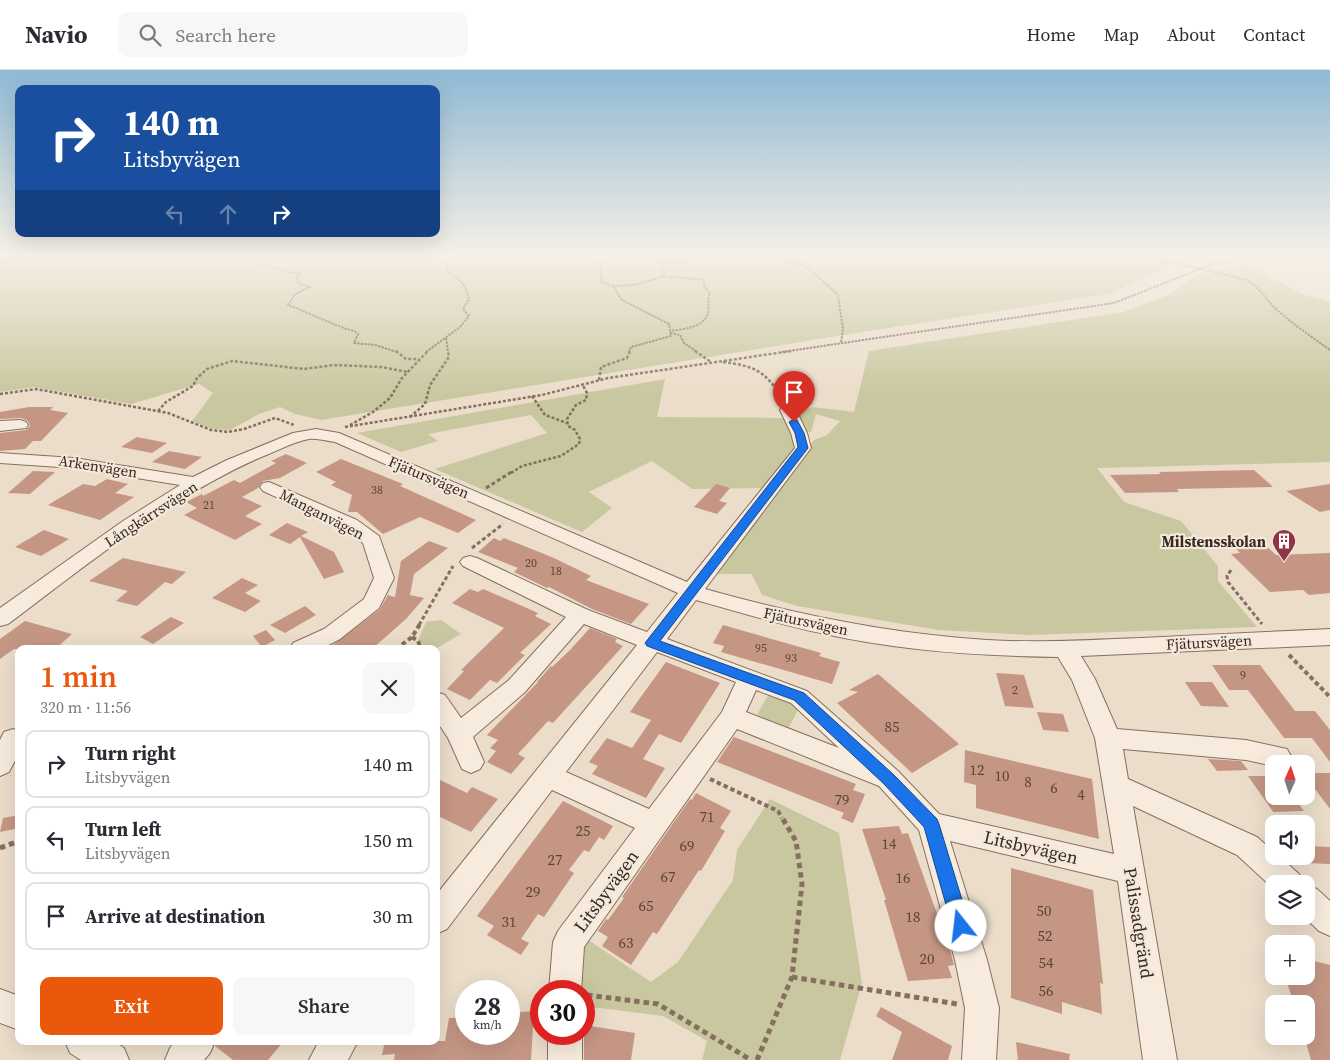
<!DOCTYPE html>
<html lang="en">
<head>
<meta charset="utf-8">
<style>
  body { margin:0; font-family:"Source Serif 4",serif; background:#f7f7f7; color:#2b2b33; height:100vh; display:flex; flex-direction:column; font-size:19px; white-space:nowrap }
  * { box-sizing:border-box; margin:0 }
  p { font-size:16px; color:#7c7c81 }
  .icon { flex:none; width:28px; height:28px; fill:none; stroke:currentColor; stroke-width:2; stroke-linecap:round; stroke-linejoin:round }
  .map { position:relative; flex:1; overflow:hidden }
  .details { position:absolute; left:15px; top:575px; width:425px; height:400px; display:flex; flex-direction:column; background:#fff; border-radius:10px; box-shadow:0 5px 20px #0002 }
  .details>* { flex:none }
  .banner { position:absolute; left:15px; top:15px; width:425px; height:152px; border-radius:10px; box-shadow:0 5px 20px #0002; background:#1a4fa0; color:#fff; overflow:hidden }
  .needle { width:32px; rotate:3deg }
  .controls { position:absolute; left:1265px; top:685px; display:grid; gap:10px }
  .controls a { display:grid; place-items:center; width:50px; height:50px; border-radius:10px; background:#fff; box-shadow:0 5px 20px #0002; font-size:25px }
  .speed { position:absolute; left:455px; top:910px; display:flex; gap:10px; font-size:25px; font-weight:700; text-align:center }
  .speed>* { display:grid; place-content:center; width:65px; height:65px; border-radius:50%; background:#fff; box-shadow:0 5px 20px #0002; line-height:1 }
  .speed small { font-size:12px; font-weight:400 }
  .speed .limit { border:8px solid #d22; background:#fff; color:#111 }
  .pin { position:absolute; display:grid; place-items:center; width:42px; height:42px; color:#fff; margin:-51px -21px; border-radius:50% 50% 50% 0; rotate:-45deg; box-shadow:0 0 5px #0007 }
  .pin .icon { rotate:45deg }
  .me { position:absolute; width:55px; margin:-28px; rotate:344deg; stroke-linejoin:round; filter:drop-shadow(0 0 4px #0008) }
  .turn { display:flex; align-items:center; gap:18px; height:105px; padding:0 25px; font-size:22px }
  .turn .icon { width:65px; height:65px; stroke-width:2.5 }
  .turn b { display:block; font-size:35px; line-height:42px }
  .lanes { display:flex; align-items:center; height:48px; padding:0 25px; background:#0003; justify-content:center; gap:25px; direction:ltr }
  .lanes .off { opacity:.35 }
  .round { display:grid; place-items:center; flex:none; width:52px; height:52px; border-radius:10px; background:#f7f7f7 }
  .head { display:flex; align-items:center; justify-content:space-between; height:85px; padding:0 25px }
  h1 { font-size:30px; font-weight:600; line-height:38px; color:#ea580c }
  .action { display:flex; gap:10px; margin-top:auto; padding:10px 25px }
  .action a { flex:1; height:58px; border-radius:10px; background:#ea580c; color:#fff; font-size:20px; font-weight:600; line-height:58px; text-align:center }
  .action a+a { background:#f7f7f7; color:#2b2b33 }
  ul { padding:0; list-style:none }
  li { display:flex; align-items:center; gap:15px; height:68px; margin:0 10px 8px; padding:0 15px; border:2px solid #e1e1e2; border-radius:10px }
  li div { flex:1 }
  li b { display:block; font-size:19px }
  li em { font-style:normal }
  header { display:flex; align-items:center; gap:30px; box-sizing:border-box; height:70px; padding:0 25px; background:#fff; border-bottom:1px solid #e1e1e2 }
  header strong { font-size:24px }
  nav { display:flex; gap:28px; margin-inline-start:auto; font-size:18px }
  .search { width:350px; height:45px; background:#f7f7f7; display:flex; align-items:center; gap:12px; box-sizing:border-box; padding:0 18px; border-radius:10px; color:#7c7c81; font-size:19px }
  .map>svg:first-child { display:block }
</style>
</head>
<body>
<header>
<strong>Navio</strong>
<div class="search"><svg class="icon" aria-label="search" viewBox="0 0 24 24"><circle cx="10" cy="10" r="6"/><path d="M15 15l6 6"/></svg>Search here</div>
<nav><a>Home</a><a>Map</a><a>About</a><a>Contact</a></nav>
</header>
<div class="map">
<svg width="1330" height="990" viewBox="0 0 1330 990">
  <rect width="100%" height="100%" fill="#ebddca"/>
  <g fill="#c8c79f">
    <polygon points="0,186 1169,186 1173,195 1109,224 856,263 321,350 295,344 280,337 259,344 230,360 212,359 192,351 213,323 199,314 131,334 34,317 0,322"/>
    <polygon points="1248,195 1302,224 1330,232 1330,392 1097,398 1124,432 1181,451 1218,496 1218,511 1257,557 1030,565 938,560 797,536 762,525 752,504 716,504 814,370 827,365 840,351 816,344 811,362 803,361 796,343 813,337 854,342 869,281 1123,242 1171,224 1197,204"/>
    <polygon points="665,309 657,347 783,348 796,370 795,377 766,418 692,419 652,391 589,422 612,438 582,462 435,399 547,363 531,345 428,364 438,371 401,382 357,363"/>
    <polygon points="441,550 461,564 435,579 429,579 418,571 426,552"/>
    <polygon points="768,625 800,636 789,657 757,645"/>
    <polygon points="770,729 839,763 862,913 840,990 702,990 707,971 663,946 584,936 584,921 572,921 573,899 585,868 651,912 678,892 733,810 737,780"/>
  </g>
  <g fill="#c59684">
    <polygon points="29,337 53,337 50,340 68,343 41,371 33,371 25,379 0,381 0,363 26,360 30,356 28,351 21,348 0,349 0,342"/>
    <polygon points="137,367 167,373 152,383 121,377"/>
    <polygon points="169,381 202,387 185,399 152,392"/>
    <polygon points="286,384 307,393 280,408 263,411 258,418 242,427 262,436 245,446 262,454 235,470 184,445 197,438 186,432 202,424 203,426 234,410 240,413 276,393 271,391"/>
    <polygon points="341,389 403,414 400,416 476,450 458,463 420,447 383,464 357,442 348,442 352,425 331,415 336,412 316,402"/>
    <polygon points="1254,400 1273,417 1177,419 1179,422 1125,423 1110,405 1161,404 1159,402"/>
    <polygon points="33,401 55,402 30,424 8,423"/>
    <polygon points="107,409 128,414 115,423 134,427 100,450 48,435 83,414 95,416"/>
    <polygon points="716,414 730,418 719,431 727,433 717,444 694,437"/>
    <polygon points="1330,414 1330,440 1320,442 1286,421"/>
    <polygon points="287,453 308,462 301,466 334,482 344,502 324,509 300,467 290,474 269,465"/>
    <polygon points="44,460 69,469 41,486 15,477"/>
    <polygon points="494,468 500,471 504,468 554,488 591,506 586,510 649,534 631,554 592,539 549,517 547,518 514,502 518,498 478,482"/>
    <polygon points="429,471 448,478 414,504 410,525 424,528 407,548 372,579 328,579 380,539 388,525 395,527 401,491"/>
    <polygon points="1263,473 1276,485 1330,483 1330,523 1309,525 1303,520 1270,522 1231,484 1240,483 1232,474"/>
    <polygon points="123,488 186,502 172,514 165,512 137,536 116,531 128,521 89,511"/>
    <polygon points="242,508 258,515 245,523 261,531 245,542 212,528"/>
    <polygon points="470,519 478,522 483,519 511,531 538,543 535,546 551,554 520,583 525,585 497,613 490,610 470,630 447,619 464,601 461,600 504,558 452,533"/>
    <polygon points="305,536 316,545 285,563 270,555"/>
    <polygon points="171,547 184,553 153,574 140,567"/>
    <polygon points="25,551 72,564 55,579 14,579 0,589 0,569"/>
    <polygon points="723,555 821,583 819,586 840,592 832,614 721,582 724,576 713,573"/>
    <polygon points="590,558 617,569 615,572 623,576 553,653 548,651 518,684 525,688 511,704 487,692 496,681 490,678 498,670 487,665 538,612 537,612 551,596 552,597 570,580"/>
    <polygon points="266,560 275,570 262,577 253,566"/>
    <polygon points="666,592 720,613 681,673 659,664 643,689 665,698 646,728 592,704 598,696 589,692 607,668 632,678 651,650 630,642"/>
    <polygon points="1212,595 1260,595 1295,641 1315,641 1330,660 1330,692 1312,668 1284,668 1248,620 1229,620"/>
    <polygon points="996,603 1024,605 1034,638 1005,636"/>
    <polygon points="878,604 942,659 959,674 912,703 837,633 858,622 849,620"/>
    <polygon points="1185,612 1212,612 1229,637 1201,636"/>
    <polygon points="1037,642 1063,644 1069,662 1043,660"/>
    <polygon points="734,667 856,714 853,720 865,724 853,753 841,748 844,743 717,692"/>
    <polygon points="965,680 1092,709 1099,769 976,738 976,715 964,712"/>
    <polygon points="1208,689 1241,691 1248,700 1217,701"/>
    <polygon points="1306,703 1330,703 1330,739 1306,707"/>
    <polygon points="1248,706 1274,706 1274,726 1293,726 1304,741 1274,742 1274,743"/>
    <polygon points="436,708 467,723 472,717 498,729 471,762 436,745"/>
    <polygon points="696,723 731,741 720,758 725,761 701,801 699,800 657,864 653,862 631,895 602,876 608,867 598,861 606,849 608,850 624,828 622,827 690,729 692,730"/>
    <polygon points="563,731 613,756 604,770 599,767 589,782 584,780 569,800 574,803 544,847 538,844 521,869 529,873 521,885 487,865 494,856 477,846"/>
    <polygon points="19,745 19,758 0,762 3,748"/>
    <polygon points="899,756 902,764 908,763 951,883 954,895 948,896 952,908 908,911 884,830 886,830 862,759"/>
    <polygon points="1306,776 1330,777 1330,794 1306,793"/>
    <polygon points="1011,798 1093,820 1103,914 1100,913 1102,944 1062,932 1062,944 1011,928"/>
    <polygon points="1306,889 1330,895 1330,990 1311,990 1304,966 1306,966 1306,934 1294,934 1285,906 1306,906"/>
    <polygon points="881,937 952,976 948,990 892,990 902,962 876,946"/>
    <polygon points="534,941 531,990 394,990 395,984 382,985 385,971 445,971 449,948 466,947 466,964 509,964 509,943"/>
    <polygon points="584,955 635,963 631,990 584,990"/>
    <polygon points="217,971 284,971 268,990 233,990 215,976"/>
    <polygon points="1016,972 1070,984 1069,990 1018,990"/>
  </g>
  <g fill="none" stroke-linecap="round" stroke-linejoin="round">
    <g stroke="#866f60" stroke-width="2">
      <g id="minor">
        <path d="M 788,335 L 793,337 L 796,340 L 807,363 L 811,378 L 705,519 C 797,545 891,564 987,570 C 1038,573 1090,570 1141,568 C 1204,565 1267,562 1330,559 L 1330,575 L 1081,586 L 1095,609 L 1117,659 L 1246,670 L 1287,679 L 1291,686 L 1287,693 L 1274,694 L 1274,696 L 1246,690 L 1123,679 L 1128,709 L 1257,767 L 1274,782 L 1274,786 L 1279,786 L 1299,804 L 1304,814 L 1274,814 L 1274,819 L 1237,785 L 1133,736 L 1177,990 L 1143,990 L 1118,811 L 950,771 L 987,890 L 999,938 L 996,990 L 962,990 L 965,938 L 955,890 L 919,760 L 879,716 L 737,659 L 584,877 L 581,921 L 549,921 L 553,872 L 558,861 L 635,758 L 552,720 L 447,859 L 436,864 L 436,825 L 637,575 L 584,554 L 525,622 L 473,667 L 484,692 L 480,699 L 471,703 L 462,699 L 448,668 L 436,650 L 436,622 L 445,625 L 461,648 L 509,610 L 566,547 L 463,496 L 460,492 L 463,488 L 470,486 L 477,488 L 588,540 L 647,562 L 678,523 L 335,372 C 326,371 318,368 309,369 C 292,372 275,382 259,388 C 167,429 88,494 8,554 L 0,556 L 0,538 L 123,451 L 180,415 L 74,398 L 0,393 L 0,383 L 74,388 L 193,407 L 227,390 L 293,363 L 316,359 L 339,363 L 687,512 L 795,378 L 791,363 L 780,340 L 783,337 ZM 696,530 C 739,542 781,555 825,564 C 901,581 980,586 1058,587 L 1072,610 L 1095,668 L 1114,784 L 939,744 L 898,701 L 807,621 L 667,569 ZM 657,582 L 736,612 L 722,642 L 649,739 L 566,702 ZM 756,620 L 791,633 L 839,678 L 746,642 Z"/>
        <polygon points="20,350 26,352 28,355 26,358 0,361 0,351"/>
        <polygon points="269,412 357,450 379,466 394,508 379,538 340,569 321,579 290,579 293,573 324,559 364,529 374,508 363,473 343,458 263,421 260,417 263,413"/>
        <polygon points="13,659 19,661 19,683 9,702 0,706 0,670 4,662"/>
        <polygon points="1306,815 1317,819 1330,831 1330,866 1319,861 1303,846 1306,846"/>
        <polygon points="0,919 19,926 19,960 0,953"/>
        <rect x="548" y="964" width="34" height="26"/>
        <polygon points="65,971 114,971 124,978 129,990 81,990 70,983"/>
        <polygon points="175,971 215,971 210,983 204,990 165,990 170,978"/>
        <polygon points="319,971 358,971 348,990 309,990"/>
      </g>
    </g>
    <g stroke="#866f60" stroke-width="2" stroke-dasharray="2.5 1" stroke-linecap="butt">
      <path d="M 234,186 L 288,202 L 300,203 L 297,209 L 300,214 L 310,217 L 295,224 L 288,235 C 307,242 325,251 344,258 C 349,260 354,260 358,264 L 354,273 L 375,275 L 397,282"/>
      <polyline points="600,186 602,212 613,216 622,230 669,254 671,266 631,277 629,282"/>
      <path d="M 777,186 C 785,194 798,191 807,198 C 818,206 828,216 838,225 L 843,259 L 841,273"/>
      <path d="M 1146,186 L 1247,210 C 1260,218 1266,230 1277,240 C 1294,255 1312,267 1330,280"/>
      <polyline points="1316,186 1330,192"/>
      <polyline points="0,189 5,186"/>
      <polyline points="0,191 31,186"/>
      <polyline points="662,194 689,190 688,186"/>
      <path d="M 663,206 L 703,210 L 705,218 L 710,223 C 707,230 709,236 708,243 C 704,258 683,259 670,261"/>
      <polyline points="613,216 635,215 662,207 664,204 659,186"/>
      <polyline points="670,263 680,265 684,273 697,282"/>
      <polyline points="446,268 448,282"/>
      <path d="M 426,282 L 460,257 L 469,246 L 463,239 L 469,229 C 466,214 458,208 446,200 L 448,186"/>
      <polyline points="782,282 1114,233 1213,194 1263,186"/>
    </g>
    <g stroke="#866f60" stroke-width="2.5" stroke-dasharray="3 2" stroke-linecap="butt">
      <polyline points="396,281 406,289 419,289"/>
      <polyline points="695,281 711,292"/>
      <path d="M 723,292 C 755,296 766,301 783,330"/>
      <polyline points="599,310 601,297 627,288 630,281"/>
      <polyline points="0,324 36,319 168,343 211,360 228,362 244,359 275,348 294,355"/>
      <polyline points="532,326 545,345 567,353"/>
      <polyline points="158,341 166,332 193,316 197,308 207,299 232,291 304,299 334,295 381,297 408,302"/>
      <polyline points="410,347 425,334 430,315 449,287 448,281"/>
      <polyline points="350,355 373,342 390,328 402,308 428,281"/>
      <polyline points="345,357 542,325 608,308 791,281"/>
      <polyline points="511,403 522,396 561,386 579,374 580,369 575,360 568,356 567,349 576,335 586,330 587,323 582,314"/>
    </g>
    <g stroke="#866f60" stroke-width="3" stroke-dasharray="4 2.5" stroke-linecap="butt">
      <polyline points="486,418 513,401"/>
      <polyline points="472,478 503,454"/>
      <polyline points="1231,500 1227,506 1228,512 1262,554"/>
      <polyline points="419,555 453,496"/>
    </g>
    <g stroke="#866f60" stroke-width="4" stroke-dasharray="4.5 3" stroke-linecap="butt">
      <polyline points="412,567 418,571 421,579"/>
      <polyline points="396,579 412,567 420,554"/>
      <polyline points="1289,585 1330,627"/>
      <polyline points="710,709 778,741 782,748"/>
    </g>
    <g stroke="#866f60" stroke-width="5" stroke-dasharray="5.5 4" stroke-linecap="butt">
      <polyline points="0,778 19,771"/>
      <polyline points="792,907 957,934"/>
      <polyline points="587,925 658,934 751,990"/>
      <polyline points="757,990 792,907 802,814 796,771 781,746"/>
    </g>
    <use href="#minor" fill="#f6ebdd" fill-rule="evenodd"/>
  </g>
  <linearGradient id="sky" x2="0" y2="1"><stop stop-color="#8fb9d4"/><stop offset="0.57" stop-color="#f6f0e7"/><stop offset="1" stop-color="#f6f0e7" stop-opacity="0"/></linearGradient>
  <rect width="1330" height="325" fill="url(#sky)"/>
  <polygon fill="#1a73e8" stroke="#114b97" points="794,349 797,350 804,363 808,378 660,571 804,623 894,705 937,749 939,754 970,856 967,862 961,864 955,862 952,856 924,757 884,714 794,630 647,576 645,573 798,377 795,363 789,352"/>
  <defs>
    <g id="building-pin" transform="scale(1.25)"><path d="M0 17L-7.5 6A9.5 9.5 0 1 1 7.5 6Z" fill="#8f3543" stroke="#f3e8d9"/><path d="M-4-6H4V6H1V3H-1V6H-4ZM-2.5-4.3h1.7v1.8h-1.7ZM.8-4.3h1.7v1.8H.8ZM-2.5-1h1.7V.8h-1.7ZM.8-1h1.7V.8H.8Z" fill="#fff"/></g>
  </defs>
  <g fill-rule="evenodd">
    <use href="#building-pin" x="1284" y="471"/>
  </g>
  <g text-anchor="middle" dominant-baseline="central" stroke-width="4.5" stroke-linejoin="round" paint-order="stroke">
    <g font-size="12" fill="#5b453a">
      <text x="377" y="420">38</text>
      <text x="209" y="435">21</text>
      <text x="531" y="493">20</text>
      <text x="556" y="501">18</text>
      <text x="761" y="578">95</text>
      <text x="791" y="588">93</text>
      <text x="1243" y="605">9</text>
      <text x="1015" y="620">2</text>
    </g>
    <g font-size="15" fill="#382a22" stroke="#f3e8d9">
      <text transform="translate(98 396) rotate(9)">Arkenvägen</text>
      <text transform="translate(429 407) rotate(23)">Fjätursvägen</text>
      <text transform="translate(151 444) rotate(-33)">Långkärrsvägen</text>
      <text transform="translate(322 444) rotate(27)">Manganvägen</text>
      <text transform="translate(806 551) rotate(12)">Fjätursvägen</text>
      <text transform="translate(1209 572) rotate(-3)">Fjätursvägen</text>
    </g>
    <g font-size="15" font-weight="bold" fill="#382a22" stroke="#f3e8d9" text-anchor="end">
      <text x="1266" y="471">Milstensskolan</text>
    </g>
    <g font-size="15" fill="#5b453a">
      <text x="892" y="656">85</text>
      <text x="977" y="699">12</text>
      <text x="1002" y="705">10</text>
      <text x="1028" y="711">8</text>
      <text x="1054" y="717">6</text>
      <text x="1081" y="724">4</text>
      <text x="842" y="729">79</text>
      <text x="707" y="746">71</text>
      <text x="583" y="760">25</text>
      <text x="889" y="773">14</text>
      <text x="687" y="775">69</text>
      <text x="555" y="789">27</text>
      <text x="668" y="806">67</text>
      <text x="903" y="807">16</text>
      <text x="533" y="821">29</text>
      <text x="646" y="835">65</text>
      <text x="1044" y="840">50</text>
      <text x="913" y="846">18</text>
      <text x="509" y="851">31</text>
      <text x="1045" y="865">52</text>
      <text x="626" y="872">63</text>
      <text x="927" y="888">20</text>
      <text x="1046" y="892">54</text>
      <text x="1046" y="920">56</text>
    </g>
    <g font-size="18" fill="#382a22" stroke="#f3e8d9">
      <text transform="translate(1031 777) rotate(13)">Litsbyvägen</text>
      <text transform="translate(606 821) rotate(-54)">Litsbyvägen</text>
      <text transform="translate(1139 853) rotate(81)">Palissadgränd</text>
    </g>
  </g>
</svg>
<div class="controls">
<a><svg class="needle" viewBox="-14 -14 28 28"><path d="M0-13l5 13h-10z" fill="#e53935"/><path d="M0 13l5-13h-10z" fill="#7c7c81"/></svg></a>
<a><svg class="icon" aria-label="sound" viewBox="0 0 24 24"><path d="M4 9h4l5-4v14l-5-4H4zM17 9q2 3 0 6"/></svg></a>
<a><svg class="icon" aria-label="layers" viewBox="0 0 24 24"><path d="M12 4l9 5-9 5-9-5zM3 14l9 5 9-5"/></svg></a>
<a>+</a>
<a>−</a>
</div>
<div class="speed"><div>28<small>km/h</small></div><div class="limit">30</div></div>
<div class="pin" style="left:794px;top:352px;background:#d93025"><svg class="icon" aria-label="arrive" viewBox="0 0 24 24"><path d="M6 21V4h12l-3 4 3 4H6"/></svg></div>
<svg class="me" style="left:961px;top:856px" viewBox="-20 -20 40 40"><circle r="19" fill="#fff"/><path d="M0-13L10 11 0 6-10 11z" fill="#1a73e8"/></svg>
<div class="banner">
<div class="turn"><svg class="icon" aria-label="right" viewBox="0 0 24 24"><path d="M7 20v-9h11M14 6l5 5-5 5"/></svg><div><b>140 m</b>Litsbyvägen</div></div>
<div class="lanes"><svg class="icon off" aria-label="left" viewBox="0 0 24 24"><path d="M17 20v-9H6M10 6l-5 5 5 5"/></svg><svg class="icon off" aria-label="ahead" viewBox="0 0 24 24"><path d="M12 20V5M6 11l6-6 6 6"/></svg><svg class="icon" aria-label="right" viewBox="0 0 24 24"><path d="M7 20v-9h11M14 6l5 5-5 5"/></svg></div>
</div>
<section class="details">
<div class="head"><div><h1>1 min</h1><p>320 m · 11:56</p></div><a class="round"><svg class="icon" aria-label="close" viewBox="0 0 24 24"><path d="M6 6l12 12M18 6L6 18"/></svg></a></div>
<ul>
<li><svg class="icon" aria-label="right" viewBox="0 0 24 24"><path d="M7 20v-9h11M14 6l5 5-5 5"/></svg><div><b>Turn right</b><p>Litsbyvägen</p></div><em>140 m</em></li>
<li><svg class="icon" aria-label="left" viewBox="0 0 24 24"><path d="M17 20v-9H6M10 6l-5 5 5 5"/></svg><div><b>Turn left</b><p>Litsbyvägen</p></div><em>150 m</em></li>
<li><svg class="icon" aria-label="arrive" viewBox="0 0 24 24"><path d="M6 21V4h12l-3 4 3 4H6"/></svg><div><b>Arrive at destination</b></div><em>30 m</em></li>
</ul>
<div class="action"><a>Exit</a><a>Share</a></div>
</section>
</div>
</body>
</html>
